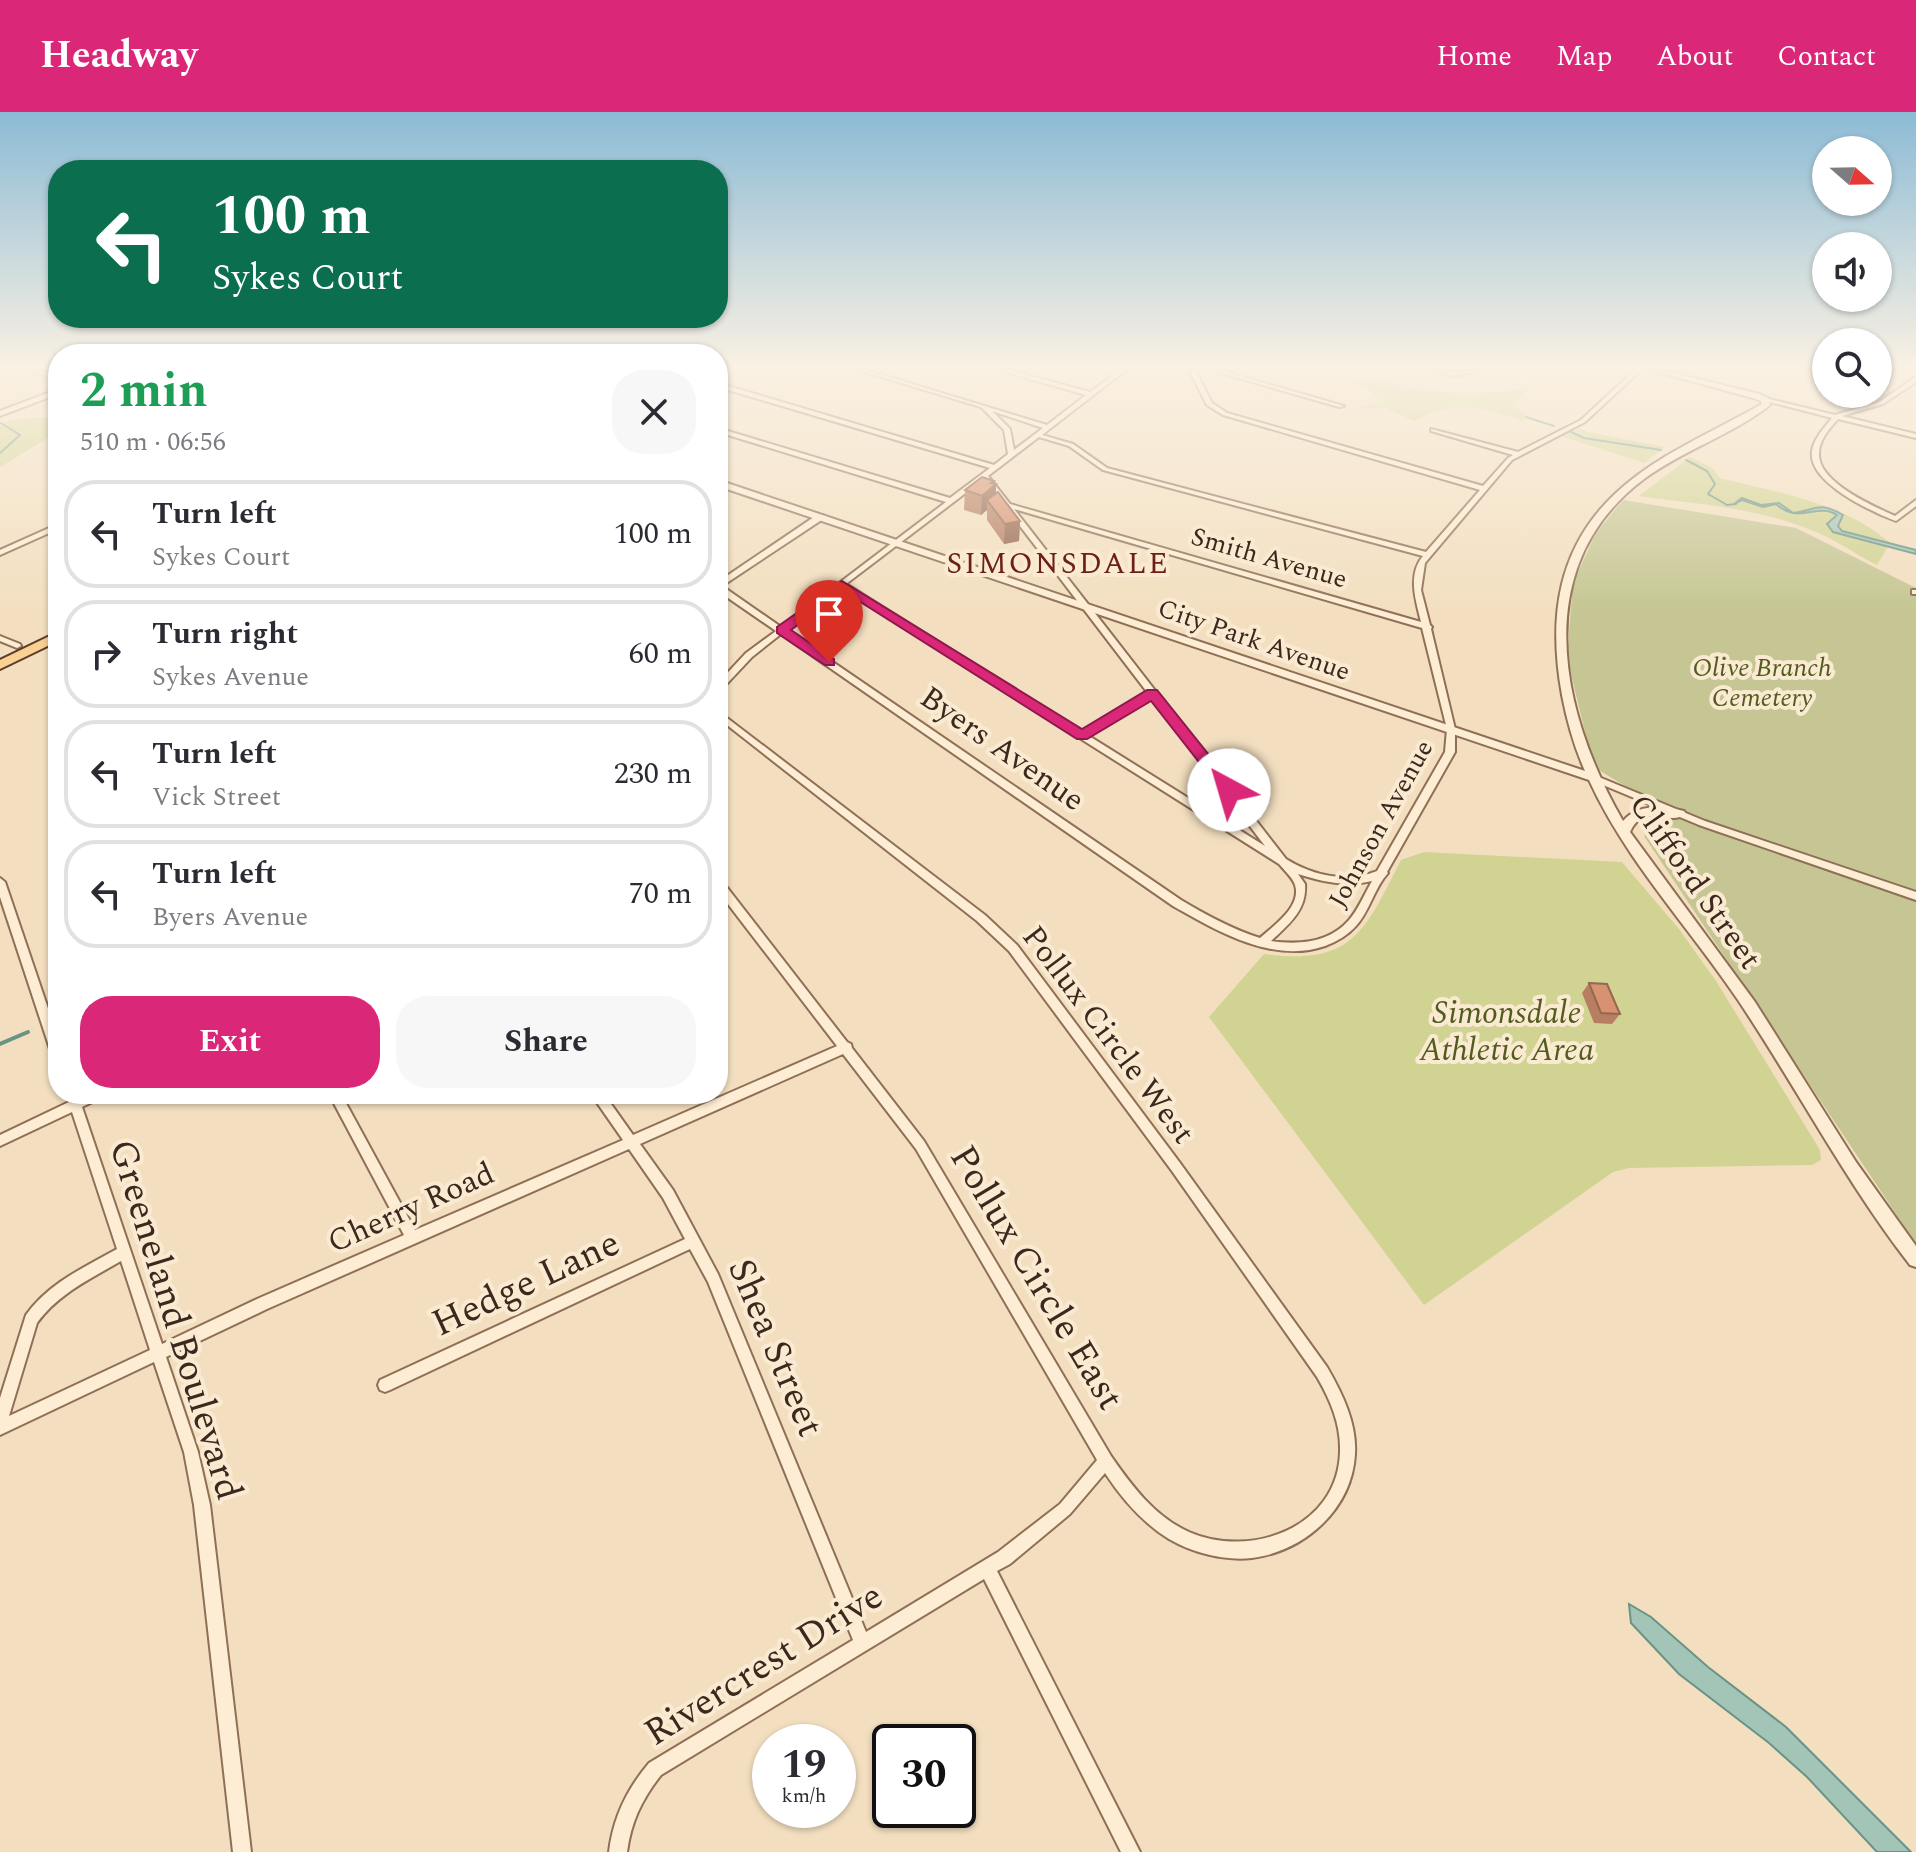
<!DOCTYPE html>
<html lang="en">
<head>
<meta charset="utf-8">
<style>
  body { margin:0; font-family:Spectral,serif; background:#f7f7f7; color:#2b2b33; height:100vh; display:flex; flex-direction:column; font-size:30px; white-space:nowrap }
  * { box-sizing:border-box; margin:0 }
  p { font-size:26px; color:#7c7c81 }
  .icon { flex:none; width:44px; height:44px; fill:none; stroke:currentColor; stroke-width:2; stroke-linecap:round; stroke-linejoin:round }
  .map { position:relative; flex:1; overflow:hidden }
  .sheet { position:absolute; left:48px; top:232px; width:680px; height:760px; display:flex; flex-direction:column; background:#fff; border-radius:32px; box-shadow:0 2px 6px #0004 }
  .sheet>* { flex:none }
  .guide { position:absolute; left:48px; top:48px; width:680px; height:168px; border-radius:32px; box-shadow:0 2px 6px #0004; background:#0b6e4f; color:#fff; overflow:hidden }
  .needle { width:52px; rotate:110deg }
  .fabs { position:absolute; left:1812px; top:24px; display:grid; gap:16px }
  .fabs a { display:grid; place-items:center; width:80px; height:80px; border-radius:50%; background:#fff; box-shadow:0 2px 6px #0004; font-size:40px }
  .speed { position:absolute; left:752px; top:1612px; display:flex; gap:16px; font-size:40px; font-weight:700; text-align:center }
  .speed>* { display:grid; place-content:center; width:104px; height:104px; border-radius:50%; background:#fff; box-shadow:0 2px 6px #0004; line-height:1 }
  .speed small { font-size:20px; font-weight:400 }
  .speed .limit { border:4px solid #111; border-radius:12px; background:#fff; color:#111 }
  .pin { position:absolute; display:grid; place-items:center; width:68px; height:68px; color:#fff; margin:-82px -34px; border-radius:50% 50% 50% 0; rotate:-45deg; box-shadow:0 0 8px #0007 }
  .pin .icon { rotate:45deg }
  .me { position:absolute; width:88px; margin:-44px; rotate:321deg; stroke-linejoin:round; filter:drop-shadow(0 0 6px #0008) }
  .turn { display:flex; align-items:center; gap:28px; height:168px; padding:0 32px; font-size:36px }
  .turn .icon { width:104px; height:104px; stroke-width:2.5 }
  .turn b { display:block; font-size:56px; line-height:68px }
  .round { display:grid; place-items:center; flex:none; width:84px; height:84px; border-radius:32px; background:#f7f7f7 }
  .head { display:flex; align-items:center; justify-content:space-between; height:136px; padding:0 32px }
  h1 { font-size:48px; font-weight:700; line-height:60px; color:#1e9e55 }
  .primary-button { display:flex; gap:16px; margin-top:auto; padding:16px 32px }
  .primary-button a { flex:1; height:92px; border-radius:32px; background:#db2777; color:#fff; font-size:32px; font-weight:700; line-height:92px; text-align:center }
  .primary-button a+a { background:#f7f7f7; color:#2b2b33 }
  ul { padding:0; list-style:none }
  li { display:flex; align-items:center; gap:24px; height:108px; margin:0 16px 12px; padding:0 16px; border:4px solid #e1e1e2; border-radius:32px }
  li div { flex:1 }
  li b { display:block; font-size:30px }
  li em { font-style:normal }
  header { display:flex; align-items:center; gap:48px; box-sizing:border-box; height:112px; padding:0 40px; background:#db2777; color:#fff }
  header strong { font-size:38px }
  nav { display:flex; gap:44px; margin-inline-start:auto; font-size:28px }
  .map>svg:first-child { display:block }
</style>
</head>
<body>
<header>
<strong>Headway</strong>
<nav><a>Home</a><a>Map</a><a>About</a><a>Contact</a></nav>
</header>
<div class="map">
<svg width="1916" height="1740" viewBox="0 0 1916 1740">
  <rect width="100%" height="100%" fill="#f3dfc0"/>
  <g fill="#d1d392">
    <path d="M 1324,258 C 1353,257 1370,268 1397,273 C 1447,283 1479,283 1529,276 L 1514,294 L 1528,304 L 1522,309 C 1482,295 1453,287 1414,309 L 1385,296 L 1356,297 L 1379,288 L 1367,276 Z"/>
    <polygon points="58,304 58,320 0,355 0,313 11,308"/>
    <polygon points="1581,316 1587,320 1665,335 1644,351 1561,324"/>
    <path d="M 1690,345 L 1712,356 L 1720,366 C 1778,381 1843,390 1890,431 L 1877,453 C 1855,442 1835,427 1811,418 C 1758,396 1696,392 1639,384 Z"/>
    <path d="M 1424,740 L 1622,750 L 1679,817 L 1716,869 L 1820,1038 L 1821,1048 L 1812,1053 L 1629,1056 L 1613,1060 L 1424,1193 L 1209,905 L 1264,842 C 1354,854 1365,818 1401,748 Z"/>
  </g>
  <polygon fill="#c5c693" points="1623,388 1796,416 1916,476 1916,1132 1644,724 1676,701 1653,691 1597,657 1590,641 1567,545 1573,471 1596,421"/>
  <g fill="#a3c5b8" stroke="#699485" stroke-width="2">
    <path d="M 1742,386 L 1761,393 L 1779,391 L 1793,401 C 1815,399 1818,388 1843,403 L 1838,414 L 1842,419 L 1916,438 L 1916,442 L 1833,420 L 1827,412 L 1837,403 C 1817,390 1799,413 1776,392 L 1763,395 L 1742,388 L 1734,392 Z"/>
    <polygon points="1629,1492 1651,1505 1708,1555 1786,1615 1911,1740 1877,1740 1807,1665 1769,1631 1679,1562 1631,1511"/>
  </g>
  <g fill="none" stroke-linecap="round" stroke-linejoin="round">
    <g stroke="#699485" stroke-width="2">
      <polyline points="1526,305 1554,314"/>
      <polyline points="1571,320 1584,326 1661,338"/>
      <polyline points="0,341 20,323 1,311"/>
      <polyline points="1686,348 1707,359 1715,372 1708,382 1727,393 1736,392"/>
    </g>
    <polyline stroke="#699485" stroke-width="4" points="0,932 28,920"/>
    <g stroke="#8f6f55" stroke-width="4">
      <g id="minor">
        <polygon points="30,258 37,258 58,264 58,268"/>
        <path d="M 858,258 L 866,258 L 1047,313 L 1086,283 L 1002,259 L 1001,258 L 1009,258 L 1090,280 L 1120,258 L 1126,258 L 1042,323 L 1073,332 L 1107,356 L 1426,440 L 1480,378 L 1223,303 L 1207,293 L 1189,258 L 1195,258 L 1212,291 L 1227,301 L 1483,374 L 1508,346 L 1513,343 L 1431,319 L 1431,317 L 1518,340 L 1581,308 L 1635,258 L 1641,258 L 1585,310 L 1512,348 L 1425,451 L 1421,478 L 1430,513 L 1432,515 L 1431,517 L 1455,617 L 1455,640 L 1387,760 L 1388,761 C 1374,776 1370,799 1356,814 C 1348,823 1336,830 1325,834 C 1273,852 1217,819 1173,794 L 781,522 L 752,545 L 721,578 L 718,579 L 718,571 L 746,541 L 776,519 L 718,479 L 718,470 L 817,403 L 823,403 L 823,407 L 722,474 L 781,515 L 946,390 L 718,320 L 718,316 L 950,386 L 990,356 L 718,275 L 718,271 L 994,353 L 1008,342 L 1004,318 L 981,295 ZM 992,299 L 1043,316 L 1014,338 L 1010,317 ZM 1039,325 L 1069,334 L 1103,358 L 1423,444 C 1407,463 1416,489 1421,510 L 1010,392 L 988,364 ZM 984,367 L 1147,580 L 1082,620 L 846,472 ZM 1014,397 L 1422,516 L 1447,617 L 1445,640 L 1377,759 C 1347,771 1313,764 1286,747 ZM 842,476 L 1279,752 C 1284,758 1293,766 1295,773 C 1302,795 1273,814 1260,826 C 1232,817 1206,803 1181,788 L 786,518 ZM 1151,585 L 1265,734 L 1089,624 ZM 1298,762 C 1323,770 1346,775 1372,769 C 1365,781 1358,798 1349,808 C 1329,831 1299,833 1271,829 C 1289,812 1307,798 1305,772 Z"/>
        <polygon points="1211,258 1219,258 1344,294 1339,295"/>
        <polygon points="1427,258 1455,260 1480,258 1455,264"/>
        <path d="M 1916,265 L 1916,270 L 1883,292 L 1842,304 L 1916,322 L 1916,326 L 1838,307 C 1830,316 1819,328 1819,341 C 1817,370 1873,394 1895,404 L 1916,388 L 1916,394 L 1896,409 C 1872,400 1807,370 1812,339 C 1814,326 1825,315 1832,306 L 1762,288 L 1765,286 L 1835,303 L 1879,290 Z"/>
        <polygon points="58,412 58,417 0,443 0,438"/>
        <rect x="1912" y="478" width="4" height="4"/>
        <polygon points="0,524 20,532 21,534 17,536 0,529"/>
        <path d="M 718,599 L 985,803 L 1017,833 L 1180,1051 L 1327,1255 C 1342,1281 1357,1311 1355,1342 C 1352,1397 1305,1439 1252,1446 C 1224,1449 1193,1441 1169,1427 C 1143,1411 1122,1387 1105,1361 L 1070,1402 L 1010,1452 L 997,1459 L 1140,1740 L 1121,1740 L 984,1467 L 661,1663 C 642,1687 631,1710 627,1740 L 609,1740 C 613,1706 627,1677 649,1651 L 853,1528 L 708,1170 L 690,1137 L 390,1278 L 385,1280 L 380,1278 L 378,1273 L 380,1268 L 685,1127 L 663,1086 L 629,1037 L 267,1197 L 166,1245 L 198,1340 L 210,1393 L 251,1740 L 233,1740 L 194,1393 L 184,1340 L 154,1250 L 0,1323 L 0,1286 L 26,1203 C 49,1171 83,1156 117,1137 L 72,1000 L 0,1034 L 0,1023 L 69,990 L 66,982 L 78,982 L 79,985 L 85,982 L 103,982 L 101,986 L 82,995 L 162,1232 L 257,1187 L 404,1123 L 329,982 L 341,982 L 415,1118 L 623,1028 L 591,982 L 604,982 L 633,1023 L 837,934 L 718,779 L 718,768 L 722,769 L 847,930 L 851,932 L 852,936 L 924,1029 L 1111,1344 C 1131,1373 1155,1405 1189,1420 C 1250,1447 1338,1416 1340,1340 C 1341,1313 1331,1289 1317,1265 L 1172,1059 L 1009,839 L 977,809 L 718,606 ZM 843,942 L 916,1037 L 1097,1348 L 1060,1392 L 998,1440 L 866,1520 L 718,1162 L 673,1078 L 640,1032 ZM 121,1149 L 150,1238 L 9,1304 L 37,1211 C 58,1182 90,1167 121,1149 Z"/>
        <polygon points="1594,663 1705,709 1916,780 1916,788 1699,713 1591,668 1589,666"/>
        <polygon points="0,766 5,770 58,926 58,948 54,946 52,943 0,785"/>
      </g>
    </g>
    <g stroke="#8f6f55" stroke-width="4">
      <g id="tertiary">
        <path d="M 1650,258 L 1661,258 L 1759,282 L 1768,286 L 1770,293 C 1732,323 1683,338 1644,367 C 1528,454 1560,600 1623,709 C 1638,691 1664,694 1684,699 L 1686,702 C 1669,715 1644,689 1630,720 L 1755,890 L 1856,1050 L 1916,1134 L 1916,1155 L 1910,1153 C 1845,1069 1797,976 1738,888 C 1689,815 1626,749 1589,668 L 718,374 L 718,368 L 1585,659 C 1574,634 1567,609 1562,583 C 1548,506 1557,436 1616,381 C 1658,342 1713,320 1762,292 L 1761,289 L 1753,286 Z"/>
        <polygon points="58,277 58,282 0,304 0,299"/>
      </g>
    </g>
    <g stroke="#5c3d2a" stroke-width="4">
      <polygon id="primary" points="58,520 58,529 0,557 0,548"/>
    </g>
    <use href="#minor" fill="#fdedd4" fill-rule="evenodd"/>
    <use href="#tertiary" fill="#fdedd4" fill-rule="evenodd"/>
    <use href="#primary" fill="#fbd193" fill-rule="evenodd"/>
  </g>
  <g fill="#b87e61">
    <polygon points="994,369 994,372 996,372 996,381 1020,409 1019,429 1004,432 987,408 987,398 981,403 964,398 965,378"/>
    <polygon points="1589,871 1620,902 1612,912 1594,911 1582,881"/>
  </g>
  <g fill="#96664f">
    <polygon points="994,369 994,374 996,372 996,392 987,388 987,398 981,403 982,384"/>
    <polygon points="1020,409 1019,429 1004,432 1005,412"/>
  </g>
  <g fill="#d69271" stroke="#96664f" stroke-width="2">
    <polygon points="982,365 994,369 991,371 996,372 982,384 965,378"/>
    <polygon points="998,380 1020,409 1005,412 987,388"/>
    <polygon points="1589,871 1607,872 1620,902 1601,901"/>
  </g>
  <linearGradient id="sky" x2="0" y2="1"><stop stop-color="#8cbbd5"/><stop offset="0.51" stop-color="#faf1e3"/><stop offset="1" stop-color="#faf1e3" stop-opacity="0"/></linearGradient>
  <rect width="1916" height="501" fill="url(#sky)"/>
  <polygon fill="#db2777" stroke="#8e194d" stroke-width="2" points="842,469 1082,617 1147,578 1157,578 1237,678 1229,683 1224,682 1151,589 1087,627 1077,627 843,479 791,518 834,547 834,553 825,553 777,521 777,515"/>
  <g text-anchor="middle" dominant-baseline="central" stroke-width="8" stroke-linejoin="round" paint-order="stroke">
    <g font-size="26" fill="#3c281c" stroke="#f9ead1">
      <text transform="translate(1269 446) rotate(16)">Smith Avenue</text>
      <text transform="translate(1254 528) rotate(19)">City Park Avenue</text>
      <text transform="translate(1381 712) rotate(-61)">Johnson Avenue</text>
    </g>
    <g font-size="26" font-style="italic" fill="#525b20" stroke="#f9ead1">
      <text x="1762" y="556">Olive Branch<tspan x="1762" dy="30">Cemetery</tspan></text>
    </g>
    <g font-size="30" letter-spacing="2" fill="#6e2016" stroke="#f9ead1">
      <text x="1058" y="452">SIMONSDALE</text>
    </g>
    <g font-size="32" fill="#3c281c" stroke="#f9ead1">
      <text transform="translate(1002 637) rotate(35)">Byers Avenue</text>
      <text transform="translate(1695 770) rotate(55)">Clifford Street</text>
      <text transform="translate(1108 923) rotate(53)">Pollux Circle West</text>
      <text transform="translate(411 1096) rotate(-24)">Cherry Road</text>
    </g>
    <g font-size="32" font-style="italic" fill="#525b20" stroke="#f9ead1">
      <text x="1507" y="901">Simonsdale<tspan x="1507" dy="37">Athletic Area</tspan></text>
    </g>
    <g font-size="38" fill="#3c281c" stroke="#f9ead1">
      <text transform="translate(1036 1166) rotate(59)">Pollux Circle East</text>
      <text transform="translate(526 1172) rotate(-25)">Hedge Lane</text>
      <text transform="translate(175 1208) rotate(73)">Greeneland Boulevard</text>
      <text transform="translate(775 1236) rotate(67)">Shea Street</text>
      <text transform="translate(764 1553) rotate(-32)">Rivercrest Drive</text>
    </g>
  </g>
</svg>
<div class="fabs">
<a><svg class="needle" viewBox="-14 -14 28 28"><path d="M0-13l5 13h-10z" fill="#e53935"/><path d="M0 13l5-13h-10z" fill="#7c7c81"/></svg></a>
<a><svg class="icon" aria-label="sound" viewBox="0 0 24 24"><path d="M4 9h4l5-4v14l-5-4H4zM17 9q2 3 0 6"/></svg></a>
<a><svg class="icon" aria-label="search" viewBox="0 0 24 24"><circle cx="10" cy="10" r="6"/><path d="M15 15l6 6"/></svg></a>
</div>
<div class="speed"><div>19<small>km/h</small></div><div class="limit">30</div></div>
<div class="pin" style="left:829px;top:550px;background:#d93025"><svg class="icon" aria-label="arrive" viewBox="0 0 24 24"><path d="M6 21V4h12l-3 4 3 4H6"/></svg></div>
<svg class="me" style="left:1229px;top:678px" viewBox="-20 -20 40 40"><circle r="19" fill="#fff"/><path d="M0-13L10 11 0 6-10 11z" fill="#db2777"/></svg>
<div class="guide">
<div class="turn"><svg class="icon" aria-label="left" viewBox="0 0 24 24"><path d="M17 20v-9H6M10 6l-5 5 5 5"/></svg><div><b>100 m</b>Sykes Court</div></div>
</div>
<section class="sheet">
<div class="head"><div><h1>2 min</h1><p>510 m · 06:56</p></div><a class="round"><svg class="icon" aria-label="close" viewBox="0 0 24 24"><path d="M6 6l12 12M18 6L6 18"/></svg></a></div>
<ul>
<li><svg class="icon" aria-label="left" viewBox="0 0 24 24"><path d="M17 20v-9H6M10 6l-5 5 5 5"/></svg><div><b>Turn left</b><p>Sykes Court</p></div><em>100 m</em></li>
<li><svg class="icon" aria-label="right" viewBox="0 0 24 24"><path d="M7 20v-9h11M14 6l5 5-5 5"/></svg><div><b>Turn right</b><p>Sykes Avenue</p></div><em>60 m</em></li>
<li><svg class="icon" aria-label="left" viewBox="0 0 24 24"><path d="M17 20v-9H6M10 6l-5 5 5 5"/></svg><div><b>Turn left</b><p>Vick Street</p></div><em>230 m</em></li>
<li><svg class="icon" aria-label="left" viewBox="0 0 24 24"><path d="M17 20v-9H6M10 6l-5 5 5 5"/></svg><div><b>Turn left</b><p>Byers Avenue</p></div><em>70 m</em></li>
</ul>
<div class="primary-button"><a>Exit</a><a>Share</a></div>
</section>
</div>
</body>
</html>
